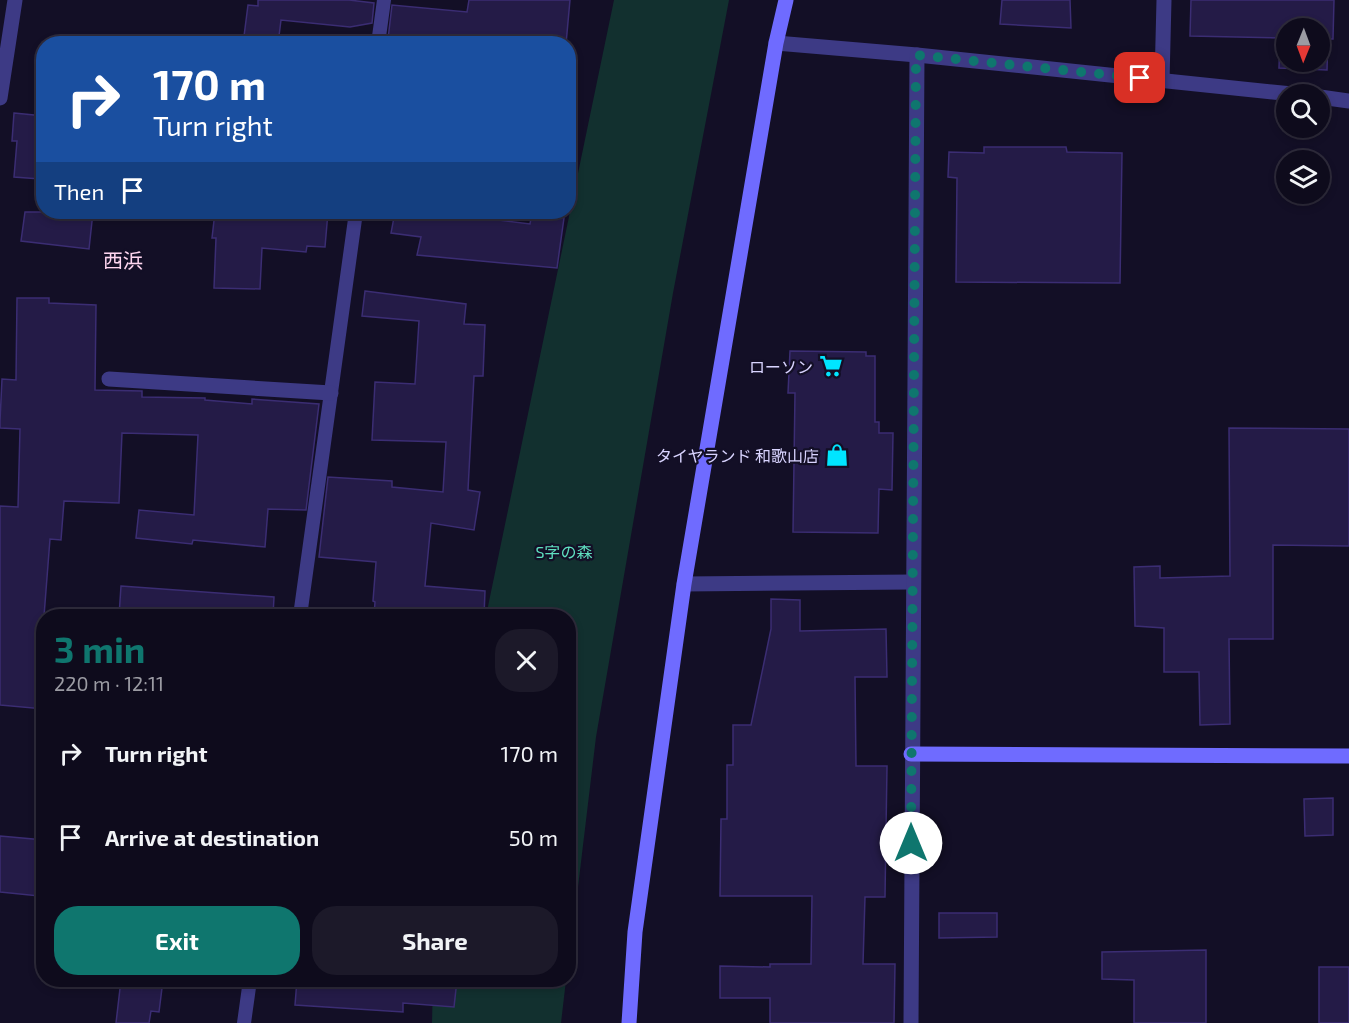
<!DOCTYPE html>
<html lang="en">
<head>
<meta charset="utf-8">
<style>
  body { margin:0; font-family:"Exo 2","Noto Sans JP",sans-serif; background:#1c1929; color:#f1f3f6; height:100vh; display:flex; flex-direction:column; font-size:22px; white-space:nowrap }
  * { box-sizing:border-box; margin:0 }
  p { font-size:20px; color:#9b9ba3 }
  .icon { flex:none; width:33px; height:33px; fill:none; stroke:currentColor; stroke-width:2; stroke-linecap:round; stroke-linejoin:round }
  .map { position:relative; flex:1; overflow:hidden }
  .side { position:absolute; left:36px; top:609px; width:540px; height:378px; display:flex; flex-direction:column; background:#0e0b1c; border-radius:24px; box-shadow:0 3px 9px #0003,0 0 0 2px #2e2b3b }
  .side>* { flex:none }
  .top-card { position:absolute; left:36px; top:36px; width:540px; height:183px; border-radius:24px; box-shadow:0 3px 9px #0003,0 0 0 2px #2e2b3b; background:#1a4fa0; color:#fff; overflow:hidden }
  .needle { width:39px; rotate:181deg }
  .controls { position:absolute; left:1276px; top:18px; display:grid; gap:12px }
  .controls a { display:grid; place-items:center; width:54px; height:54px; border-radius:50%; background:#0e0b1c; box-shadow:0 3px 9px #0003,0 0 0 2px #2e2b3b; font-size:30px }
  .pin { position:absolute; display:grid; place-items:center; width:51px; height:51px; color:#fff; margin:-26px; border-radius:12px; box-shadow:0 3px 9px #0006 }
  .me { position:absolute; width:66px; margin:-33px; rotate:0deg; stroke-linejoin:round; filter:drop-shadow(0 0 4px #0008) }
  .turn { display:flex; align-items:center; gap:21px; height:126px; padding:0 18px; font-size:27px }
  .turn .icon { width:78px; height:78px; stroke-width:2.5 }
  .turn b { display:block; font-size:42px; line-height:51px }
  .then { display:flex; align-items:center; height:57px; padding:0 18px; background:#0003; gap:12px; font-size:22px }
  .round { display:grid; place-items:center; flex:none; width:63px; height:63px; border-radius:24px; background:#1c1929 }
  .overview { display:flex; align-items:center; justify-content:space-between; height:102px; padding:0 18px }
  h1 { font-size:36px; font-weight:700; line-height:45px; color:#0f766e }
  .button { display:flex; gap:12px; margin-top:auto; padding:12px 18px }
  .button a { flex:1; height:69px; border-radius:24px; background:#0f766e; color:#fff; font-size:24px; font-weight:700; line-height:69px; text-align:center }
  .button a+a { background:#1c1929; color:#f1f3f6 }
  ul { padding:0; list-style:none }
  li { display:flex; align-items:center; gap:18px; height:84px; padding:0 18px }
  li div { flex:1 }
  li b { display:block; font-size:22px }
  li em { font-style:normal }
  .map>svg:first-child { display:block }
</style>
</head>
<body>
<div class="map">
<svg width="1349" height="1023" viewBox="0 0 1349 1023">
  <rect width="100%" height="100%" fill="#130f26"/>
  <g fill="#12302f">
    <polygon points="614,0 729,0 673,293 596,737 569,962 568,616 486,616"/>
    <polygon points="433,980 566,980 561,1023 432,1023"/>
  </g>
  <g fill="#241b47" stroke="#3b2d73" stroke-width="1.5" fill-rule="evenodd">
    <polygon points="258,0 349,0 374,3 372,23 350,27 281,20 278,44 243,44 248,5 258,6"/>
    <polygon points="469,0 570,0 566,44 426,44 388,39 392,5 467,12"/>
    <polygon points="1002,0 1070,0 1071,28 1000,24"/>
    <path d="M 1191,0 L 1334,0 L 1333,39 L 1328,39 L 1327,70 L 1279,68 L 1280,38 L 1190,36 ZM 1287,28 L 1320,28 L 1320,62 L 1287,62 Z"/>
    <polygon points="14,113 44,116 40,179 14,177 17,141 12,141"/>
    <polygon points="984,147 1066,147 1067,152 1122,153 1120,283 956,282 957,178 948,177 949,152 984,153"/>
    <polygon points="25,212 93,212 89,249 21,241"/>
    <polygon points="215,212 328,212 325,247 307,246 306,252 262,248 260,289 214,288 216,238 212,238"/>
    <polygon points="395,212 452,212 452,214 530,224 532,213 564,218 557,268 417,255 421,237 391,233"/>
    <polygon points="365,291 466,304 464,324 485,325 483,376 474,376 468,490 480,492 474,530 431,523 425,586 485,591 484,616 374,616 375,602 373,601 376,562 319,557 328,477 392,481 392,487 443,492 446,442 372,440 375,382 415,384 419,321 362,316"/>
    <polygon points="17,298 49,298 49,303 96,305 95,390 142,391 142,397 205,398 205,400 252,404 252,399 319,404 306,510 268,509 265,547 193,540 192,544 136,538 139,510 194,515 198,435 122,433 119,503 64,501 61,540 50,539 44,616 44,709 0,705 0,506 18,507 20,429 0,428 0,421 2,379 16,380"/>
    <polygon points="790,351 866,352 866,356 875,356 875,422 879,422 879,433 893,433 892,490 879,489 878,533 793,532 795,393 788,393"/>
    <polygon points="1229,428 1349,429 1349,546 1273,545 1273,639 1229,639 1230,724 1200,725 1199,672 1164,672 1164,628 1135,626 1134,567 1160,566 1160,578 1230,576"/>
    <polygon points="121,586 274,597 273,616 119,616"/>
    <polygon points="771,599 800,600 800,631 886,629 887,677 855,677 856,766 887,766 885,897 865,897 863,964 895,964 894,1023 770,1023 770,998 720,998 720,966 770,967 770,964 811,964 812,896 720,896 721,819 727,819 727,765 733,765 733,725 751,725 771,629"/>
    <polygon points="1333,798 1333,835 1305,836 1304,799"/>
    <polygon points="0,836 44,840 39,896 0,892"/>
    <polygon points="939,913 997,913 997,937 939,938"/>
    <polygon points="1206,950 1206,1023 1134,1023 1134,980 1102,979 1102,952"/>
    <rect x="1319" y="967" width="30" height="56"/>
    <polygon points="121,980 163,980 159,1012 151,1011 149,1023 116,1023"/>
    <polygon points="297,980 457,980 454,1007 403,1003 403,1012 295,1005"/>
  </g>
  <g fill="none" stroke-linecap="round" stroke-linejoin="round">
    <g stroke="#3d3a85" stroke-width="14">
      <polyline points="378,44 384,0"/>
      <polyline points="300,616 356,212"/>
      <polyline points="244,1023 250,980"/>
    </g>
    <g stroke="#3d3a85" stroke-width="15">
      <polyline points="776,43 917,55 1292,94"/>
      <polyline points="1162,81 1164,0"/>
      <polyline points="1320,97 1349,101"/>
      <polyline points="0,98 15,0"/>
      <polyline points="109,379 331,393"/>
      <polyline points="684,584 912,582"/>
      <polyline points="911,1023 917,55"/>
    </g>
    <g stroke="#6f6bff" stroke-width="15">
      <polyline points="911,754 1349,756"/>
      <polyline points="629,1023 635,932 684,584 776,43 786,0"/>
    </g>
  </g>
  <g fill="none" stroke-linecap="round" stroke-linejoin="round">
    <polyline stroke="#0f766e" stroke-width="10" stroke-dasharray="0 18" points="911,843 916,55 1140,78"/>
  </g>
  <defs>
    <g id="supermarket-bare" transform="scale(1.8)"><path d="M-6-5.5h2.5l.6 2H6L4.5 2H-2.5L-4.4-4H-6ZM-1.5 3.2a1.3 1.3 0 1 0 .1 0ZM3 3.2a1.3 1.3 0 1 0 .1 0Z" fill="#00e5ff" stroke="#130f26" stroke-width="2.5" paint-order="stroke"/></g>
    <g id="shop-bare" transform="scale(1.8)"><path d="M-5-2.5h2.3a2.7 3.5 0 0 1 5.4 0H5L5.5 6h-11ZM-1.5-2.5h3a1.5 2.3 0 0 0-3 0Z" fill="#00e5ff" stroke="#130f26" stroke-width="2.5" paint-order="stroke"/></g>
  </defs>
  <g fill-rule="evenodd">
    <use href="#supermarket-bare" x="831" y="366"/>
    <use href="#shop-bare" x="837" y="455"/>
  </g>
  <g text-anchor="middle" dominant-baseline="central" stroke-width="4.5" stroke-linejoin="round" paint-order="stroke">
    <g font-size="16" fill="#d9d4ff" stroke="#130f26" text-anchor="end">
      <text x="813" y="366">ローソン</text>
      <text x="819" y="455">タイヤランド 和歌山店</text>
    </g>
    <g font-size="16" fill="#5fe0c0" stroke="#130f26">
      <text x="564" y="551">S字の森</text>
    </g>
    <g font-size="20" fill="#ffd6f0" stroke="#130f26">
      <text x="123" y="260">西浜</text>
    </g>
  </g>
</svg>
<div class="controls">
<a><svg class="needle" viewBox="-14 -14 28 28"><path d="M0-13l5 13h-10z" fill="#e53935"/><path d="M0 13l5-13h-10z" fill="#9b9ba3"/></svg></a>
<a><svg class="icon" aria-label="search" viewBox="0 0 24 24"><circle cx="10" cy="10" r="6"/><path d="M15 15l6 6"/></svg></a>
<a><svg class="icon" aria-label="layers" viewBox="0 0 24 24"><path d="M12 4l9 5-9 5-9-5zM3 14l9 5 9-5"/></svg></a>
</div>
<div class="pin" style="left:1140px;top:78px;background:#d93025"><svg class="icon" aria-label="arrive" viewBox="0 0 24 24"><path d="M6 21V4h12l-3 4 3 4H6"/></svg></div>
<svg class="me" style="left:911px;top:843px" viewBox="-20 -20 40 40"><circle r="19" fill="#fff"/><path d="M0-13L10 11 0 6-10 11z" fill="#0f766e"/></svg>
<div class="top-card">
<div class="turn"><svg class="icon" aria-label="right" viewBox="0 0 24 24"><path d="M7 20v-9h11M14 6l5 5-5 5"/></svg><div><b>170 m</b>Turn right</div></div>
<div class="then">Then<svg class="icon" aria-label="arrive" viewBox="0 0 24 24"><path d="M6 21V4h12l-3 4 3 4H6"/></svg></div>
</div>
<section class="side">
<div class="overview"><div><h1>3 min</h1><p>220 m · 12:11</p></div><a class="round"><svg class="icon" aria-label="close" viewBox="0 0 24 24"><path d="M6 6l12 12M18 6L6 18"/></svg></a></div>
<ul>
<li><svg class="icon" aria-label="right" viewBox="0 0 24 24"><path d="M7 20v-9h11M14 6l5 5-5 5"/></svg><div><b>Turn right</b></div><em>170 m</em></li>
<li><svg class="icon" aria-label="arrive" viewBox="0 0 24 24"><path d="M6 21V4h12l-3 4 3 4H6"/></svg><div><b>Arrive at destination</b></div><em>50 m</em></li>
</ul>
<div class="button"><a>Exit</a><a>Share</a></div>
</section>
</div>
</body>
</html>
